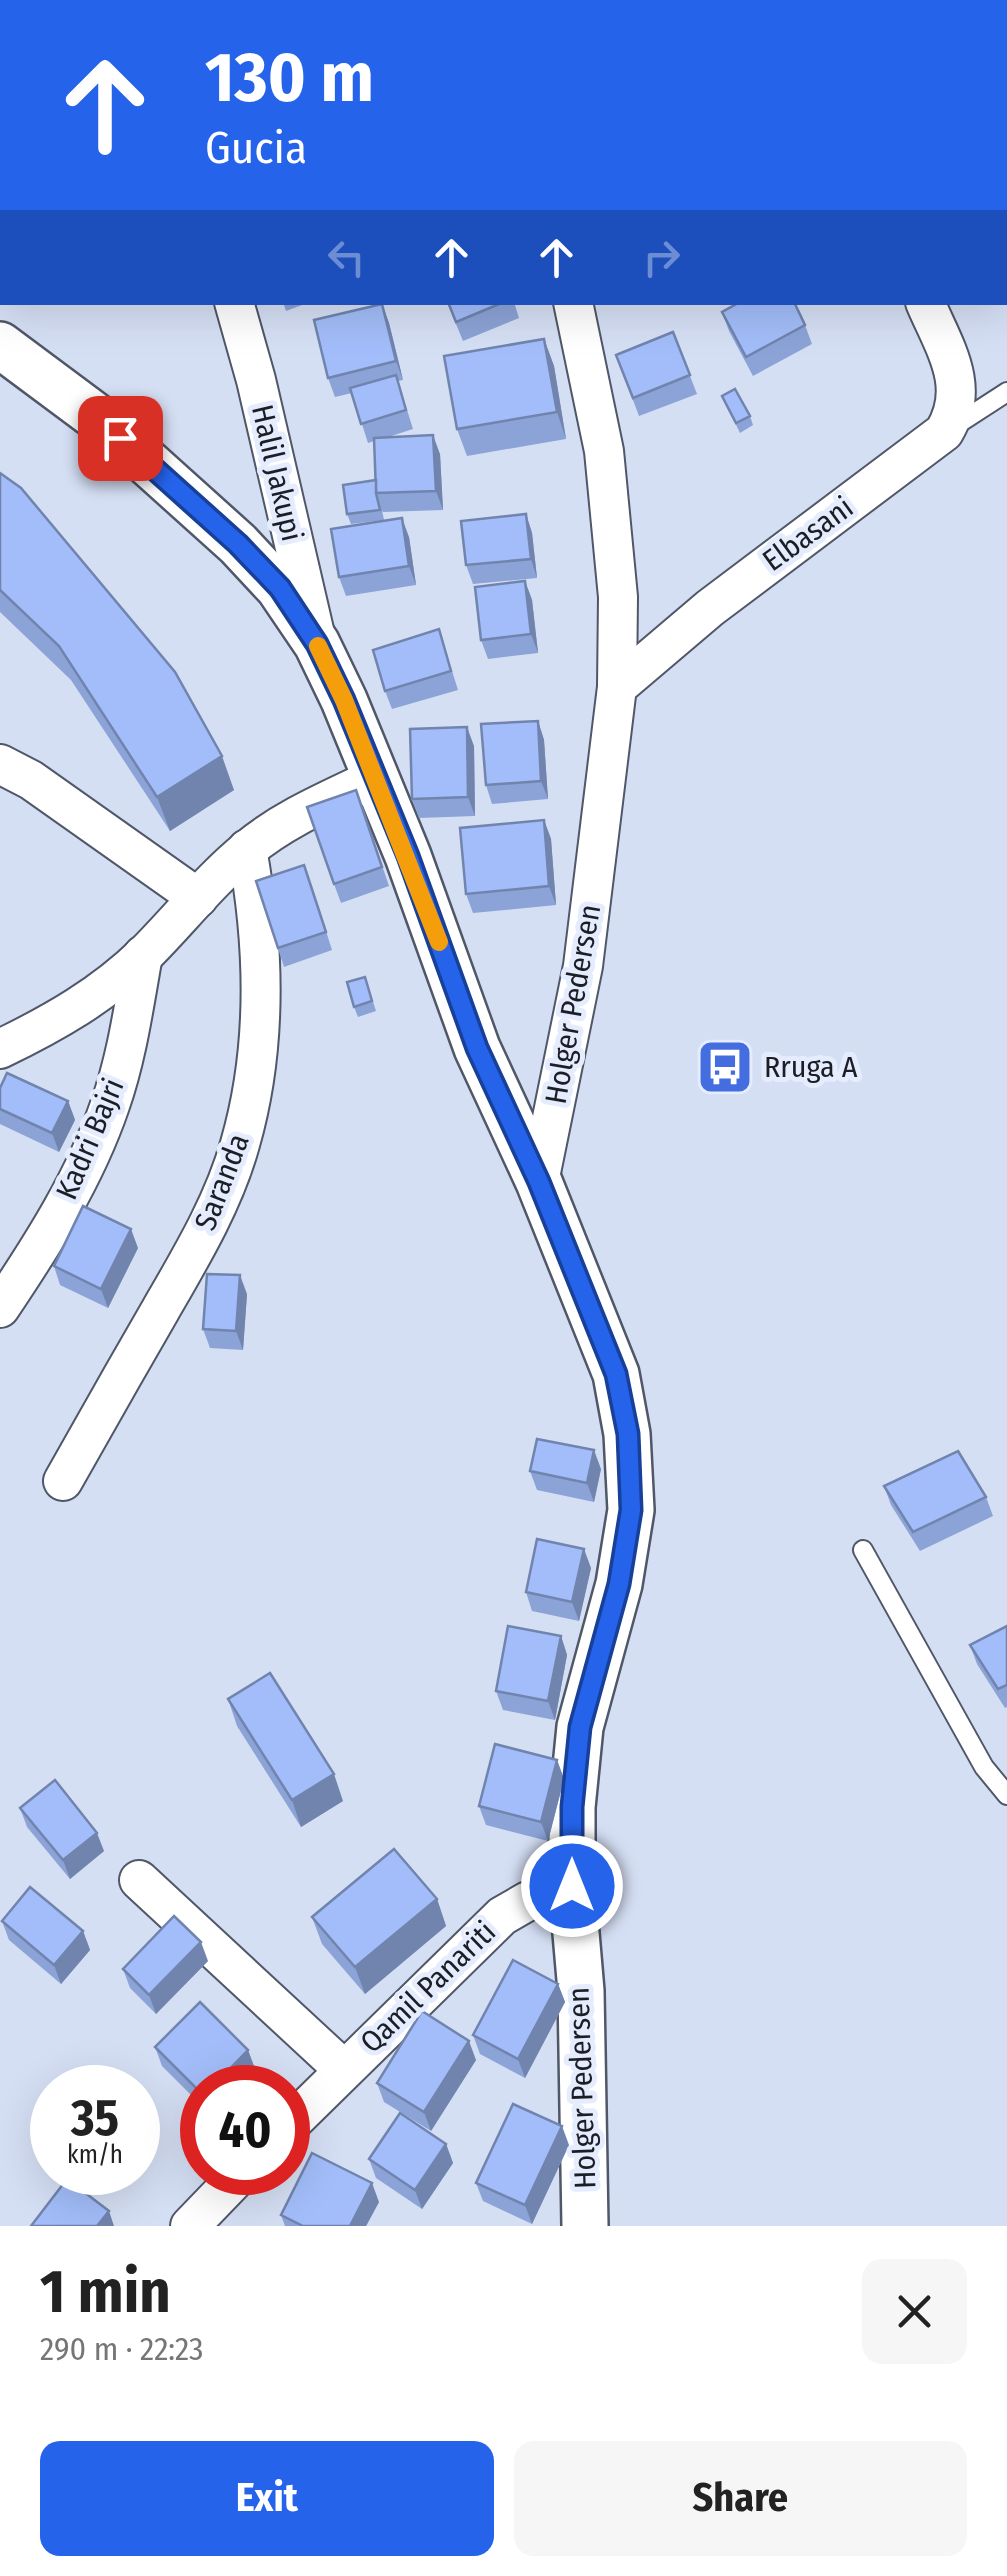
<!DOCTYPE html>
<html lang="en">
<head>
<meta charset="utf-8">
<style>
  body { margin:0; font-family:"Fira Sans Condensed",sans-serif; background:#f6f6f6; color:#222; height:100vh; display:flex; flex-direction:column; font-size:38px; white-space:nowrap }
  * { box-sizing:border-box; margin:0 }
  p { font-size:32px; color:#767676 }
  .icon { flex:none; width:55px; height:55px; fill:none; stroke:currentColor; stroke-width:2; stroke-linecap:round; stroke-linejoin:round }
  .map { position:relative; height:2226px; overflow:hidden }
  .sheet { display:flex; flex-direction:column; background:#fff; flex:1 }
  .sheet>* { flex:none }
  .guide { position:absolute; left:0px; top:0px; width:1008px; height:305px; box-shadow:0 10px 40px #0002; background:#2563eb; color:#fff; overflow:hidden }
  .speed { position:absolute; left:30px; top:2065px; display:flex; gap:20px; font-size:50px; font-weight:700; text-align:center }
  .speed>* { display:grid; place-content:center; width:130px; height:130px; border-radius:50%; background:#fff; box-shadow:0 10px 40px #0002; line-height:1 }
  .speed small { font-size:25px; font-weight:400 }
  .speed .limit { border:15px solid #d22; background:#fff; color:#111 }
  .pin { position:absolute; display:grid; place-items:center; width:85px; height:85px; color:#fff; margin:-42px; border-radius:20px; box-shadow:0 5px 15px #0006 }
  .me { position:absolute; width:110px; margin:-55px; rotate:0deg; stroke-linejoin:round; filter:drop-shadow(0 0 8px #0008) }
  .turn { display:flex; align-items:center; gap:35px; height:210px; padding:0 40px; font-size:45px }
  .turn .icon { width:130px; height:130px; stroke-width:2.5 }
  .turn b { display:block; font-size:70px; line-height:85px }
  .lanes { display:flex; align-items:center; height:95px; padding:0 40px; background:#0003; justify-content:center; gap:50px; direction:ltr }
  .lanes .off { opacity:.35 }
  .round { display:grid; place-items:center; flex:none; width:105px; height:105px; border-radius:20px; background:#f6f6f6 }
  .headline { display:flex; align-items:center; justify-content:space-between; height:170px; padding:0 40px }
  h1 { font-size:60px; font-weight:700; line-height:75px }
  .primary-button { display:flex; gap:20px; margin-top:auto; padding:20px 40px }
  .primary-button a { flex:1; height:115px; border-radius:20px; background:#2563eb; color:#fff; font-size:40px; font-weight:700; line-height:115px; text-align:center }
  .primary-button a+a { background:#f6f6f6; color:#222 }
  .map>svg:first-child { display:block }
</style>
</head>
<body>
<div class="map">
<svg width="1007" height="2226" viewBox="0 0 1007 2226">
  <rect width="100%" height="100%" fill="#d5dff4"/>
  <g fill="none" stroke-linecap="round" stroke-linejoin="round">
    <g stroke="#4f5768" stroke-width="22">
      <g id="service">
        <polyline points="953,427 1007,392"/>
        <polyline points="863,1550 984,1767 1007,1795"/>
      </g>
    </g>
    <g stroke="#4f5768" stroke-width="42">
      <g id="minor">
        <polyline points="152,0 153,2"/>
        <polyline points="489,0 490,2"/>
        <polyline points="992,2 993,0"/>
        <polyline points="1005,57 1007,57"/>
        <polyline points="234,302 256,380 314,630"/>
        <path d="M 617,687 L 710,608 L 944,432 C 972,386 944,347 925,302"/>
        <polyline points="0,764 31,780 198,898"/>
        <path d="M 0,1049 C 54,1023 103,995 146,953 C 180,919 211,879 248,849 C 285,818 332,799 375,778"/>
        <polyline points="539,1182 583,966 617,687 618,597 604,451 573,302"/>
        <path d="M 0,1308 C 43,1244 85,1178 110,1105 C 127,1057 134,1005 143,955"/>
        <path d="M 63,1481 C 95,1424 128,1366 161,1309 C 191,1257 224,1202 240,1144 C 268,1047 265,947 247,849"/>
        <polyline points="139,1880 343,2069"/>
        <polyline points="288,2126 502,1916 528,1901 572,1887"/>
        <polyline points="190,2226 242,2172"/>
      </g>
    </g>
    <g stroke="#4f5768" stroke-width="50">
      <polyline id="tertiary" points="0,345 98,418 238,544 279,588 317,644 344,700 408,856 477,1048 539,1182 616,1374 627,1434 631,1510 619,1584 580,1727 572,1807 572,1887 581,1991 585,2226"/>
    </g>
    <use href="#service" stroke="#fff" stroke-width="18"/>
    <use href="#minor" stroke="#fff" stroke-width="38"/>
    <use href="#tertiary" stroke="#fff" stroke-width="45"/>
  </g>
  <g fill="#8ba3d6">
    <polygon points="0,0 31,0 32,2 2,2 2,217 0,217"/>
    <polygon points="198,0 233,0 227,2 199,2"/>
    <polygon points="512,0 576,0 568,2 513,2"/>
    <polygon points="1005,94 1007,99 1007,128 1005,128"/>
    <polygon points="283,302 310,302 286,311"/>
    <polygon points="447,302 514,302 519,318 463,341"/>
    <polygon points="382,304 389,323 403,380 398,381 413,429 385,438 440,454 443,510 383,512 382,510 384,520 351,524 347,514 376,480 374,441 368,443 352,393 335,397 328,378"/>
    <polygon points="722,312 805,325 812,344 753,376 729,331"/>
    <polygon points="673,332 697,394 639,416 616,355"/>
    <polygon points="544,339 554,366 566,439 467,456 457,429"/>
    <polygon points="722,396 750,416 753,425 740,433"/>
    <polygon points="0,473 234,790 170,831 71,680 0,612"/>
    <polygon points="526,514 532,533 537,578 473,584 466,565"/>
    <polygon points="409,537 416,585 346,596 339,577"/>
    <polygon points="525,581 532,600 538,653 488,659 481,640"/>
    <polygon points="439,629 458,690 392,709 385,691"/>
    <polygon points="538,721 544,740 548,799 492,804 486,785"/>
    <polygon points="474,746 475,816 419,818 412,799"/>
    <polygon points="356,790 389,886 341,903 334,884"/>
    <polygon points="544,820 551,839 556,905 473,913 466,894"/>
    <polygon points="256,881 311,884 332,950 284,967"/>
    <polygon points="365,977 376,1011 358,1017 354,1007"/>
    <polygon points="0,1088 68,1101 75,1120 59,1152 0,1124"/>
    <polygon points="138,1248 108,1308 60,1285 54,1266"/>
    <polygon points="247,1294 243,1350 210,1348 203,1329"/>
    <polygon points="601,1469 594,1502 537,1490 530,1471"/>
    <polygon points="884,1486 986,1497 993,1516 920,1551 891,1505"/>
    <polygon points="591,1568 579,1621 532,1611 526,1592"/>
    <polygon points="1007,1626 1007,1707 1005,1708 977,1664 970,1645"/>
    <polygon points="561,1636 567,1655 555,1720 503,1710 496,1691"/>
    <polygon points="228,1699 343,1801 301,1827 237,1726"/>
    <polygon points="557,1760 564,1779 548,1841 486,1825 479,1806"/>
    <polygon points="20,1808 104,1851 70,1879 27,1827"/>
    <polygon points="437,1899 446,1926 365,1994 322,1944 312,1917"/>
    <polygon points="2,1921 83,1931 90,1950 61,1984 9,1940"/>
    <polygon points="208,1961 156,2014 130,1988 123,1969"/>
    <polygon points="558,1984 565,2002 525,2078 480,2054 473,2035"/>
    <polygon points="155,2047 248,2050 255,2069 237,2088 202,2088 202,2106 162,2066"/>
    <polygon points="476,2060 431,2131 384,2102 377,2083"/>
    <polygon points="446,2144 453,2163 422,2209 376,2178 369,2159"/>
    <polygon points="569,2145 532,2224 483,2201 476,2183"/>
    <polygon points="379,2202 366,2226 285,2226 281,2215"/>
  </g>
  <g fill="#7184ae">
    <polygon points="382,304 389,323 403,380 396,361"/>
    <polygon points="544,339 554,366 566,439 557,412"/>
    <polygon points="433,435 440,454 443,510 436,491"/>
    <polygon points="526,514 532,533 537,578 531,559"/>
    <polygon points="402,518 409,537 416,585 409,566"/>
    <polygon points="525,581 532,600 538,653 531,634"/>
    <polygon points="538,721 544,740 548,799 541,781"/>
    <polygon points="467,727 474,746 475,816 468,797"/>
    <polygon points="222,756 234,790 170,831 157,797"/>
    <polygon points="544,820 551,839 556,905 549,886"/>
    <polygon points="68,1101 75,1120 59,1152 52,1133"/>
    <polygon points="131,1229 138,1248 108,1308 101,1289"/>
    <polygon points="240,1275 247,1294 243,1350 236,1331"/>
    <polygon points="594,1450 601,1469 594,1502 587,1483"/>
    <polygon points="584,1549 591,1568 579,1621 572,1602"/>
    <polygon points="561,1636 567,1655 555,1720 548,1701"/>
    <polygon points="557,1760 564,1779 548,1841 541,1822"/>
    <polygon points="334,1774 343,1801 301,1827 292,1800"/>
    <polygon points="97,1833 104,1851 70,1879 63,1860"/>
    <polygon points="437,1899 446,1926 365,1994 355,1967"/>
    <polygon points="83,1931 90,1950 61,1984 54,1965"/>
    <polygon points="201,1942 208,1961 156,2014 149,1995"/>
    <polygon points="558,1984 565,2002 525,2078 518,2059"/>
    <polygon points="469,2041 476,2060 431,2131 424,2112"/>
    <polygon points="248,2050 255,2069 237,2088 211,2088"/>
    <polygon points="562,2126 569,2145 532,2224 525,2205"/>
    <polygon points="446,2144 453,2163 422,2209 415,2190"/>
    <polygon points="372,2183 379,2202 366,2226 350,2226"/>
    <polygon points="109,2211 114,2226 97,2226"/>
  </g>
  <g fill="#a2bdf9" stroke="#7184ae" stroke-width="2.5">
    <polygon points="0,0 18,0 18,2 2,2 2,184 0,184"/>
    <polygon points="448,302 504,302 456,322"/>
    <polygon points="740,302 794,302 805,325 746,357 722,312"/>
    <polygon points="382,304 396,361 328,378 314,320"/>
    <polygon points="673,332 690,375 633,398 616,355"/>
    <polygon points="544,339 557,412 457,429 444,356"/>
    <polygon points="396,375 406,410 361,424 350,388"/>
    <polygon points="735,389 750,416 736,423 722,396"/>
    <polygon points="433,435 436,491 376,493 374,438"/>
    <polygon points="0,473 21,488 175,672 222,756 157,797 59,646 0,590"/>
    <polygon points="376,480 376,493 380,510 347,514 343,485"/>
    <polygon points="526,514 531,559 466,565 461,521"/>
    <polygon points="402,518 409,566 339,577 331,529"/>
    <polygon points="525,581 531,634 481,640 475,587"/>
    <polygon points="439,629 451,671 385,691 373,650"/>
    <polygon points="538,721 541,781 486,785 481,724"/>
    <polygon points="467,727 468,797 412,799 410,729"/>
    <polygon points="356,790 382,867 334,884 307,807"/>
    <polygon points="544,820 549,886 466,894 460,828"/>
    <polygon points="304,865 326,932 278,948 256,881"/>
    <polygon points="365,977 372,1001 354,1007 347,982"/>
    <polygon points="7,1073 68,1101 52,1133 0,1109 0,1088"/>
    <polygon points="83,1206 131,1229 101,1289 54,1266"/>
    <polygon points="207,1274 240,1275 236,1331 203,1329"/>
    <polygon points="537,1439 594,1450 587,1483 530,1471"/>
    <polygon points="958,1451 986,1497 913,1532 884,1486"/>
    <polygon points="537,1539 584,1549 572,1602 526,1592"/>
    <polygon points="508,1626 561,1636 548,1701 496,1691"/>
    <polygon points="1007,1626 1007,1685 998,1689 970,1645"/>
    <polygon points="270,1673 334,1774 292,1800 228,1699"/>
    <polygon points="495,1744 557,1760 541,1822 479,1806"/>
    <polygon points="55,1780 97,1833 63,1860 20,1808"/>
    <polygon points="394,1849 437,1899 355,1967 312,1917"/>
    <polygon points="30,1887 83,1931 54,1965 2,1921"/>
    <polygon points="174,1916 201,1942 149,1995 123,1969"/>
    <polygon points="513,1960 558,1984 518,2059 473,2035"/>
    <polygon points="200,2002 248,2050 211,2088 202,2088 202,2094 155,2047"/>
    <polygon points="422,2011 469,2041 424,2112 377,2083"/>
    <polygon points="513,2104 562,2126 525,2205 476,2183"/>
    <polygon points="400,2113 446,2144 415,2190 369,2159"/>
    <polygon points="312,2153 372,2183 350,2226 303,2226 281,2215"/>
    <polygon points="67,2179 109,2211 97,2226 31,2226"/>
  </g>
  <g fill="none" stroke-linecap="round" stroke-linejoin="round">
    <g stroke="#184099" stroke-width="25">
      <polyline id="route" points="120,438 238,544 280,588 317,644 344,700 408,856 477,1048 539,1182 616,1374 628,1434 631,1510 619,1584 580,1727 572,1807 572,1886"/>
    </g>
    <use href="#route" stroke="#2563eb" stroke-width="18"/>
    <polyline stroke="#f59e0b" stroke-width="18" points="318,646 344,700 439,942"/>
  </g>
  <defs>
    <g id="bus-square" transform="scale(2.875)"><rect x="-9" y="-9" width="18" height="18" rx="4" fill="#446ee0" stroke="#e4ecfd"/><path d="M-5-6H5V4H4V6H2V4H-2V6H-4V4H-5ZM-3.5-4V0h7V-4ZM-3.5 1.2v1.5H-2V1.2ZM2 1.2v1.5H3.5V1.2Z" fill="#fff"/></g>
  </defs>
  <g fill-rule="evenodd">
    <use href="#bus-square" x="725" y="1067"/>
  </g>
  <g text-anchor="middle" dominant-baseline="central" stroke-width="10" stroke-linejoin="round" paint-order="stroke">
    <g font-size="30" fill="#1b1e25" stroke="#e4ecfd">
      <text transform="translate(277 473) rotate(77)">Halil Jakupi</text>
      <text transform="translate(808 534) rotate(-36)">Elbasani</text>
      <text transform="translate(573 1004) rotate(-80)">Holger Pedersen</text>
      <text transform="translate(90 1139) rotate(-67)">Kadri Bajri</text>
      <text transform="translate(222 1182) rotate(-69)">Saranda</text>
      <text transform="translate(428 1987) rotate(-44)">Qamil Panariti</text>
      <text transform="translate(582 2088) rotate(-92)">Holger Pedersen</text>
    </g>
    <g font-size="30" fill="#1b1e25" stroke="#e4ecfd" text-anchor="start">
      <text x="764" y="1067">Rruga A</text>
    </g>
  </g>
</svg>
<div class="speed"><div>35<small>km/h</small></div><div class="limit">40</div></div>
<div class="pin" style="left:120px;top:438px;background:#d93025"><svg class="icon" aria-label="arrive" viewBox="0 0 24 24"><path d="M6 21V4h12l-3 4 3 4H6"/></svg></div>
<svg class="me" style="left:572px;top:1886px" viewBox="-20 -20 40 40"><circle r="17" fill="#2563eb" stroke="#fff" stroke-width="3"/><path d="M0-11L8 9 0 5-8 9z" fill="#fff"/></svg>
<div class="guide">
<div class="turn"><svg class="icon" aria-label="ahead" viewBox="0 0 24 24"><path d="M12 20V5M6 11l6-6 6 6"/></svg><div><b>130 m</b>Gucia</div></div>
<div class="lanes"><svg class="icon off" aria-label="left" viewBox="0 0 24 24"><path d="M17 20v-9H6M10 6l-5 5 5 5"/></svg><svg class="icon" aria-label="ahead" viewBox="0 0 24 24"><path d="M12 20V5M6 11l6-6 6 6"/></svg><svg class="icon" aria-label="ahead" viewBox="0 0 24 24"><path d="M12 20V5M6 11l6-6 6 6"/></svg><svg class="icon off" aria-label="right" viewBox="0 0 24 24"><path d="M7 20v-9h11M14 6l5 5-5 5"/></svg></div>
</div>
</div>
<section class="sheet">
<div class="headline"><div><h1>1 min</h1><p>290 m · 22:23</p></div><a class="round"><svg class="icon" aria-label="close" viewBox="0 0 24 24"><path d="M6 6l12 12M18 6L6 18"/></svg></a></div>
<div class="primary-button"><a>Exit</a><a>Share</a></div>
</section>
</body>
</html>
